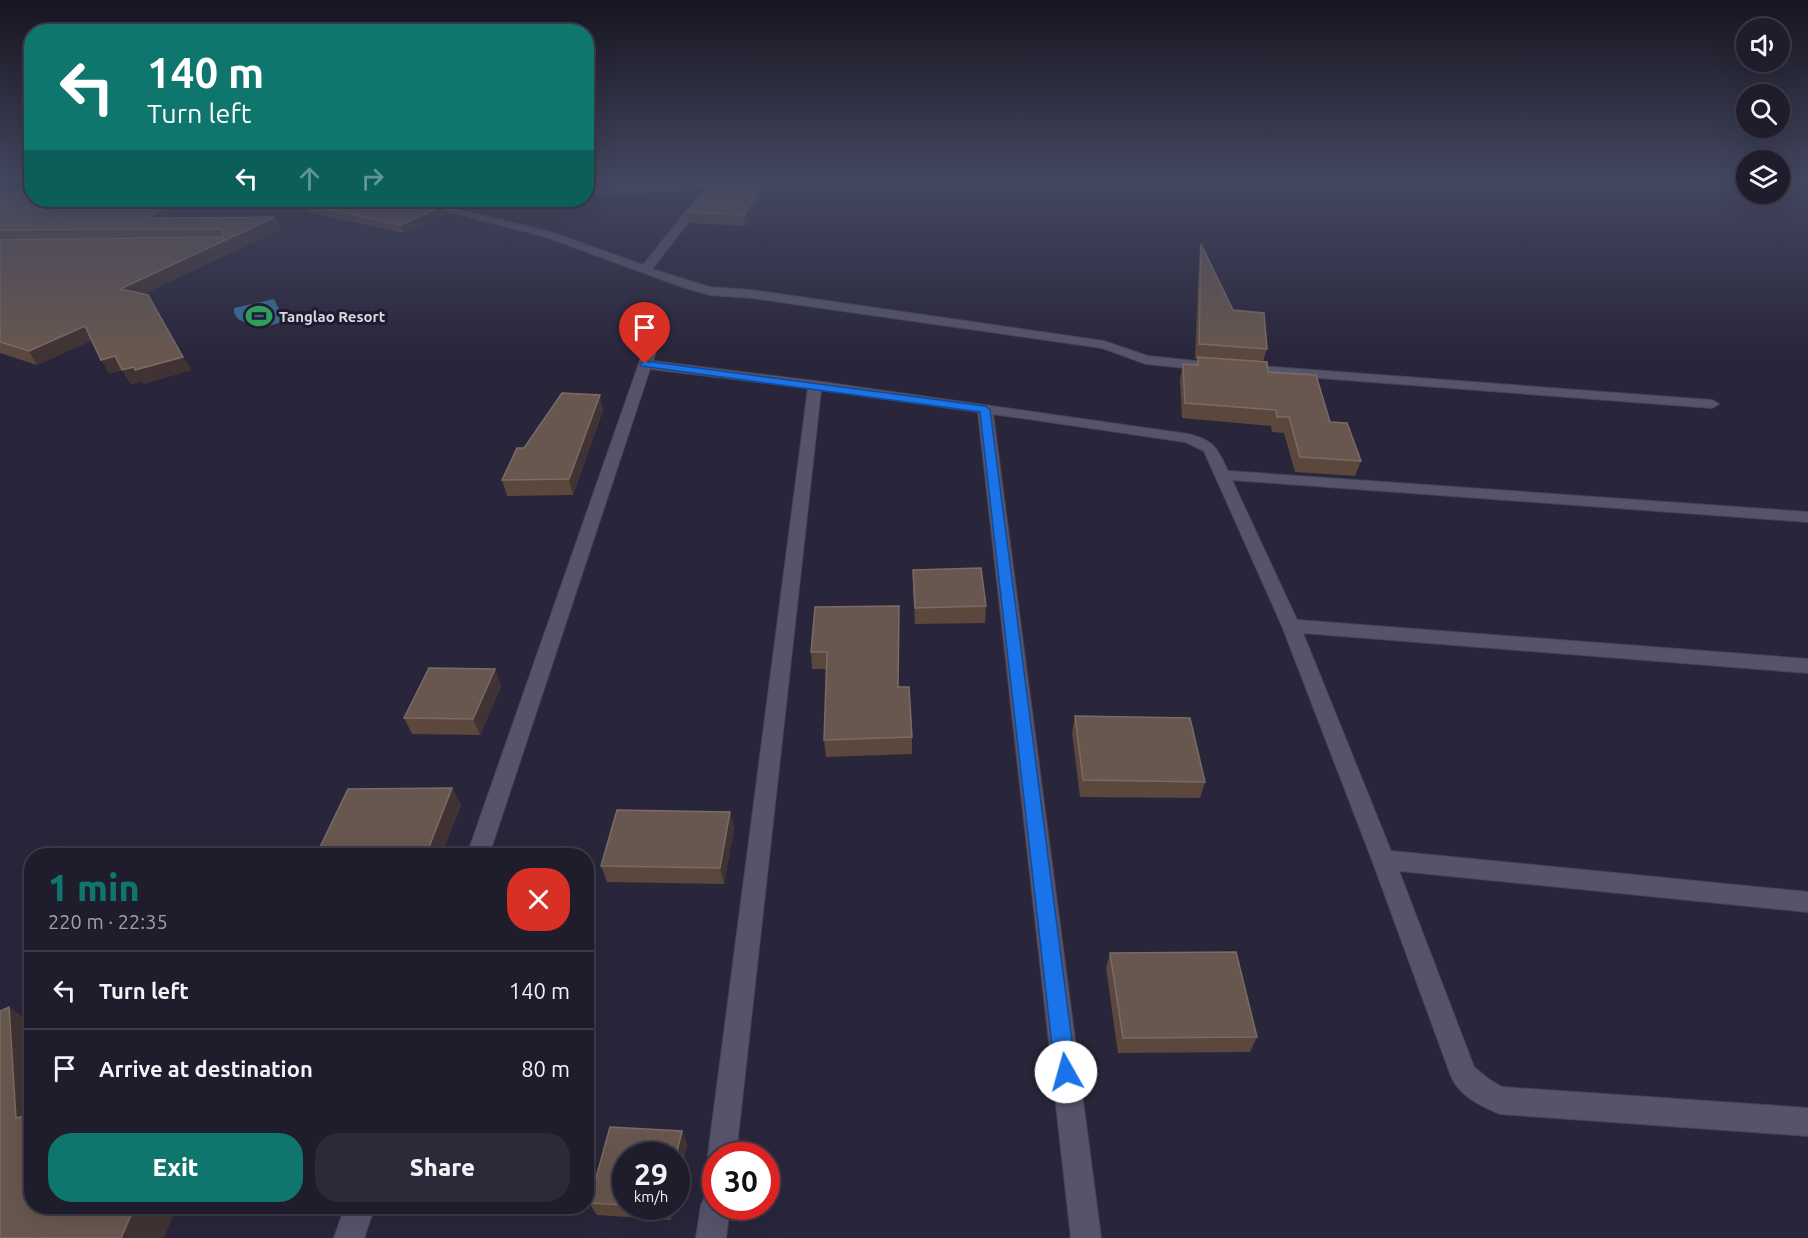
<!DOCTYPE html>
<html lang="en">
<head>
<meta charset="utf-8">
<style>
  body { margin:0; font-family:Ubuntu,sans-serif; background:#2c2938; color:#f1f3f6; height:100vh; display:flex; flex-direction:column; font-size:22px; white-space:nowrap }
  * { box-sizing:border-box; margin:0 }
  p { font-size:20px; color:#a1a1a9 }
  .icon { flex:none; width:33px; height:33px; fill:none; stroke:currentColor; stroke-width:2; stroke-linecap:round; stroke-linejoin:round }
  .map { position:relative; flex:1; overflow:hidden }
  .drawer { position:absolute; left:24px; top:848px; width:570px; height:366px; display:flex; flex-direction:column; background:#1f1c2c; border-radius:24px; box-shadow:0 6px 24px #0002,0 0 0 2px #3c3a48 }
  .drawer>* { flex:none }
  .guide { position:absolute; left:24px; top:24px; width:570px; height:183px; border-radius:24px; box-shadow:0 6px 24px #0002,0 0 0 2px #3c3a48; background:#0f766e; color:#fff; overflow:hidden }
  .controls { position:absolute; left:1736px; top:18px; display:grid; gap:12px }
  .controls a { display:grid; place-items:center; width:54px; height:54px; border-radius:50%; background:#1f1c2c; box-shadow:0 6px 24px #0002,0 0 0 2px #3c3a48; font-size:30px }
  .speed { position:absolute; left:612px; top:1142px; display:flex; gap:12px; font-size:30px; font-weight:700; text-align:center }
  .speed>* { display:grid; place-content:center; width:78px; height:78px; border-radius:50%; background:#1f1c2c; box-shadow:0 6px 24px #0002,0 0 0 2px #3c3a48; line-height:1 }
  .speed small { font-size:15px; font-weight:400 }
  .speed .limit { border:9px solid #d22; background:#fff; color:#111 }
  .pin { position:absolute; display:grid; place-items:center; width:51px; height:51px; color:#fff; margin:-62px -26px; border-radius:50% 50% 50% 0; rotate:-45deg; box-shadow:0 0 6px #0007 }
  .pin .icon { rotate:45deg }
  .me { position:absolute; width:66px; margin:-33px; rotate:353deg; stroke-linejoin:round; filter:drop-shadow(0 0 4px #0008) }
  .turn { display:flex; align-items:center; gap:21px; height:126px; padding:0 24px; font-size:27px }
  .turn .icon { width:78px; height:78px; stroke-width:2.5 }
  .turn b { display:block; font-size:42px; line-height:51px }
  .lanes { display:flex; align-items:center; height:57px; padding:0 24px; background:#0003; justify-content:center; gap:30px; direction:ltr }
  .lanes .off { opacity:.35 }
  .round { display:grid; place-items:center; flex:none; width:63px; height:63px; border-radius:24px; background:#2c2938 }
  .headline { display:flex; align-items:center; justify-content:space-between; height:102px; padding:0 24px }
  h1 { font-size:36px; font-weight:800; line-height:45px; color:#0f766e }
  .cta { display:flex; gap:12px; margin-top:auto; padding:12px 24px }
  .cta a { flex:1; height:69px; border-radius:24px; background:#0f766e; color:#fff; font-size:24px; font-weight:800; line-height:69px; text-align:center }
  .cta a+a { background:#2c2938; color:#f1f3f6 }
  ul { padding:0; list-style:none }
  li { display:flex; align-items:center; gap:18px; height:78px; padding:0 24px; border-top:2px solid #3c3a48 }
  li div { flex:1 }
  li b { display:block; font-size:22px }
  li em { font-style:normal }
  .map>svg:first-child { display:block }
</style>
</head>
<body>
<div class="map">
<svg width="1808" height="1238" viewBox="0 0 1808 1238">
  <rect width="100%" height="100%" fill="#29263b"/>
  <polygon fill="#356f93" points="274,299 285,321 258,329 238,319 234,313 234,308"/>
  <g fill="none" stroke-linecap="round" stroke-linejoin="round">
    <g stroke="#464354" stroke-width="2">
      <g id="minor">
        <polygon points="714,183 717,184 717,188 586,195 586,189"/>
        <polygon points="703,194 708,197 652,269 710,287 751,290 1104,341 1148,356 1206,362 1213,366 1206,370 1146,364 1102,348 751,298 710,295 682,287 546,237 418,204 423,201 554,233 643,265 699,195"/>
        <path d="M 658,322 L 664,326 L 653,361 L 815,381 L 1188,434 C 1214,440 1217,448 1228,471 L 1808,512 L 1808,522 L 1232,480 L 1297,620 L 1808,659 L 1808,673 L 1303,633 L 1391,851 L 1808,892 L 1808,912 L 1399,871 L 1474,1067 L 1490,1080 L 1502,1087 L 1808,1108 L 1808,1136 L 1500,1114 C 1481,1106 1459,1096 1451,1076 L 1372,860 L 1282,626 L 1204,451 L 1185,442 L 993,414 L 1101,1238 L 1071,1238 L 978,412 L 821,390 L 736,1155 L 716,1155 L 716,1166 L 712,1165 L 708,1155 L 808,388 L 650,369 L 489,855 L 467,855 L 652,326 Z"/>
        <polygon points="1245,365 1712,400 1719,404 1712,408 1240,372 1238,369 1240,366"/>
        <polygon points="716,1191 716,1206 730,1206 726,1238 696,1238 701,1205 706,1195"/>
        <polygon points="345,1206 375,1206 364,1238 334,1238"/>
      </g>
    </g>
    <use href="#minor" fill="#56546b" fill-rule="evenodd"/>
  </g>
  <g fill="#5b473c">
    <polygon points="586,182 676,182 588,187"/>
    <polygon points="715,182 764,182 764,191 745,226 690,223 688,212"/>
    <polygon points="0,191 77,202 176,213 170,218 281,229 143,294 191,370 143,384 142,381 131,384 122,370 109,373 92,340 37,365 0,353"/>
    <polygon points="426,200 476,200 459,207"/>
    <polygon points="304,204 444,205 447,213 404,233 307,212"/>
    <polygon points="1201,244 1233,310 1267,349 1263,361 1268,372 1330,422 1361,461 1355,476 1295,472 1284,433 1272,432 1271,426 1182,418 1180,379 1183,364 1196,365 1198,359 1195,359 1199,257"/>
    <polygon points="603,410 573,495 507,496 502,480 524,448"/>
    <polygon points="913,570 986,606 985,623 915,624 913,586"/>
    <polygon points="815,607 898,687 912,737 912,754 826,757 824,740 827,669 812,669 811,652"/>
    <polygon points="495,669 501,686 480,735 412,734 404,718"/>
    <polygon points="1075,716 1205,782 1200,798 1080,797 1072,733"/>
    <polygon points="452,788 461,805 441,855 325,855 320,847"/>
    <polygon points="730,812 734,828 724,884 607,882 601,866"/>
    <polygon points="1110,953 1257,1037 1250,1052 1118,1053 1106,968"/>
    <polygon points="610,1127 682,1131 687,1144 676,1195 676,1155 626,1155 626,1206 674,1206 671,1220 597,1215 589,1203"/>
  </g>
  <g fill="#413334">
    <polygon points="763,182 764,191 745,226 744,215"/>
    <polygon points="59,200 75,200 78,204 54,202"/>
    <polygon points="457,200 476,200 459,207"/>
    <polygon points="170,202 176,213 155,229 148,218"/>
    <polygon points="444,205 447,213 404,233 401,225"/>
    <polygon points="275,217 281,229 127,301 120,289"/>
    <polygon points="85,326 93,340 37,365 29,351"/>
    <polygon points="115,356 123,369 109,373 101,360"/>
    <polygon points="183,357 191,370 143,384 142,381 131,384 122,370"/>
    <polygon points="600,395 603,410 573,495 569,479"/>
    <polygon points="495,669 501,686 480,735 473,719"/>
    <polygon points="452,788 461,805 441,855 434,855 429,847"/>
    <polygon points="730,812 734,828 724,884 720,868"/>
    <polygon points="9,1007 32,1024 32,1129 16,1118"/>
    <polygon points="682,1131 687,1144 676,1195 676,1156"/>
    <polygon points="135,1206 177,1206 164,1238 121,1238"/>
    <polygon points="666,1206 674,1206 671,1220 665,1208"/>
  </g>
  <g fill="#68574e" stroke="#7a6b66" stroke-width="1.5">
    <polygon points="715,182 763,182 744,215 688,212"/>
    <polygon points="0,191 32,192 32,200 59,200 54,202 170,202 148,218 275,217 120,289 148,295 183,357 135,370 134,367 122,370 115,356 101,360 85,326 29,351 0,342 0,240 223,237 223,230 217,229 0,230"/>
    <polygon points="314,200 424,200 444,205 401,225 304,204"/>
    <polygon points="1201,244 1233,310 1264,313 1267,349 1199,344"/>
    <polygon points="1198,357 1267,362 1268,372 1316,375 1330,422 1347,423 1361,461 1300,457 1289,417 1277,417 1276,410 1185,403 1183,364 1198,365"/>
    <polygon points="562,393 600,395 569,479 502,480 517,448 524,448"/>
    <polygon points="981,568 986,606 915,608 913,570"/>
    <polygon points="899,606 898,687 909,687 912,737 824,740 827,652 811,652 815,607"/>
    <polygon points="429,668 495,669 473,719 404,718"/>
    <polygon points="1075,716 1190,718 1205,782 1083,780"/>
    <polygon points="452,788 429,847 320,847 348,789"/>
    <polygon points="617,810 730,812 720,868 601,866"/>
    <polygon points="1236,952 1257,1037 1123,1038 1110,953"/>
    <polygon points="9,1007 16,1118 32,1114 32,1206 135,1206 121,1238 0,1238 0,1011"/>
    <polygon points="610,1127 682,1131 676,1156 676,1155 626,1155 626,1205 589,1203"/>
    <polygon points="638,1206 666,1206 665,1208"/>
  </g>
  <linearGradient id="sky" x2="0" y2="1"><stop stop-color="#171520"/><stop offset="0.51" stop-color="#434760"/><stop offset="1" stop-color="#434760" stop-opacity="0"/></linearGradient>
  <rect width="1808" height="355" fill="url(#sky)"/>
  <polygon fill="#1a73e8" stroke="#114b97" stroke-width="1.5" points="645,361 985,406 990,410 1076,1072 1073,1079 1066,1082 1058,1079 1055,1072 980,412 641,366 640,364"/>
  <defs>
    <g id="stadium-bare" transform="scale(2.07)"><path d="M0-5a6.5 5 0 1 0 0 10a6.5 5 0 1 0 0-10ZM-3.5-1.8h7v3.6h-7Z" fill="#2e9e5b" stroke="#201c30" stroke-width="2.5" paint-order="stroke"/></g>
  </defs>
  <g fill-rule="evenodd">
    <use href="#stadium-bare" x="259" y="316"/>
  </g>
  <g text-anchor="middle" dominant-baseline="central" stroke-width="6" stroke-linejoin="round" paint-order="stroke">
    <g font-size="15" font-weight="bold" fill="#d9d8e6" stroke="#201c30" text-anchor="start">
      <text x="279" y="316">Tanglao Resort</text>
    </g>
  </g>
</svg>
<div class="controls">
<a><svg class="icon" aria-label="sound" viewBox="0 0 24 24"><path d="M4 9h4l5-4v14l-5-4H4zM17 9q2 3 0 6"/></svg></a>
<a><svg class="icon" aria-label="search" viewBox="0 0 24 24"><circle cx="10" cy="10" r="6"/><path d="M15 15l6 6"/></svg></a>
<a><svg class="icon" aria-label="layers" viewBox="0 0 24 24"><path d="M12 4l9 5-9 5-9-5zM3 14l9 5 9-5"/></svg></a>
</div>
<div class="speed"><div>29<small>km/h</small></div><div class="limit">30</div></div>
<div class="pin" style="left:645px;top:364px;background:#d93025"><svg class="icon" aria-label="arrive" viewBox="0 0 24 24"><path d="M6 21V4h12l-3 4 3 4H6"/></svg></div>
<svg class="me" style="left:1066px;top:1072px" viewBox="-20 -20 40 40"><circle r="19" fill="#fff"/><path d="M0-13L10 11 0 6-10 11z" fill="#1a73e8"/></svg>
<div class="guide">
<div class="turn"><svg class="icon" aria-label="left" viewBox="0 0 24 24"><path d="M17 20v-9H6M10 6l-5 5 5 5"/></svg><div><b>140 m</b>Turn left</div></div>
<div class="lanes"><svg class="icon" aria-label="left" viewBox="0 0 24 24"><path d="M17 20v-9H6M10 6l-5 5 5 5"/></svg><svg class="icon off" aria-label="ahead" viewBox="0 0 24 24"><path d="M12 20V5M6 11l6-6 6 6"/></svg><svg class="icon off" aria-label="right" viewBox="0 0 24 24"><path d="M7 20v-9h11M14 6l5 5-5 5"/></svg></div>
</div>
<section class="drawer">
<div class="headline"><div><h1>1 min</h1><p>220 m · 22:35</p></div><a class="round" style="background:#d93025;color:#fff"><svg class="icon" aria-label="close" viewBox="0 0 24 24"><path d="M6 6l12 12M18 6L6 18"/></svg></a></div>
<ul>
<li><svg class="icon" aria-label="left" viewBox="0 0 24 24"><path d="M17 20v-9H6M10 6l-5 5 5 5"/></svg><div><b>Turn left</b></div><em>140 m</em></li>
<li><svg class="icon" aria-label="arrive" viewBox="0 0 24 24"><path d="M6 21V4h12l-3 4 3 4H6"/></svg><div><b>Arrive at destination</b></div><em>80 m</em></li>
</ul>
<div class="cta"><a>Exit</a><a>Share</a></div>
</section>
</div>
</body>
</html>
